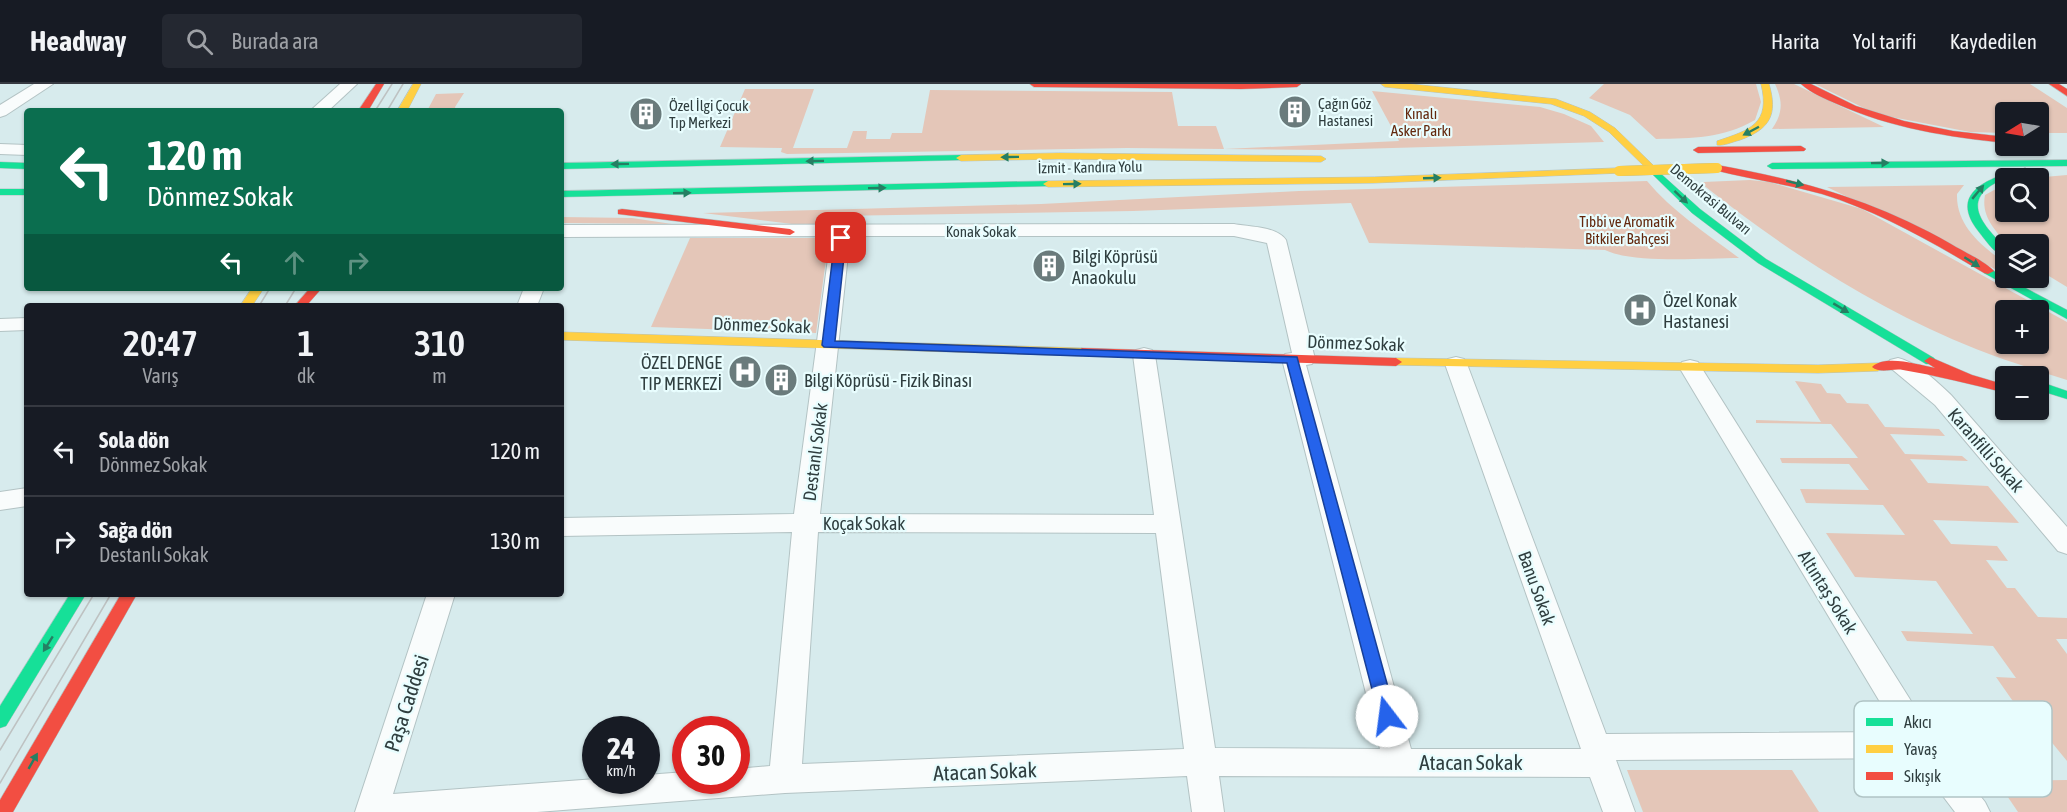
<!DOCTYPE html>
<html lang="tr">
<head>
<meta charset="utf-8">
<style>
  body { margin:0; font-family:"Asap Condensed",sans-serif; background:#242831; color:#f1f3f6; height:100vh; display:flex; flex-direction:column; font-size:22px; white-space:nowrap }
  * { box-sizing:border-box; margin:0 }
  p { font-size:20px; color:#9ea1a6 }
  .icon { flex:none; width:33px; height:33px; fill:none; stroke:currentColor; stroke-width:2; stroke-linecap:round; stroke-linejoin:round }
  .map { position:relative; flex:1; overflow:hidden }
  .details { position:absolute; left:24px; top:219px; width:540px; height:294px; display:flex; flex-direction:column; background:#171b24; border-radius:6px; box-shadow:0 2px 4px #0004 }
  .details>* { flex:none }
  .guide { position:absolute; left:24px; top:24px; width:540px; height:183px; border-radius:6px; box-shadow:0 2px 4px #0004; background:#0b6e4f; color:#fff; overflow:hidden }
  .needle { width:39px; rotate:259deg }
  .buttons { position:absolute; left:1995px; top:18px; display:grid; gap:12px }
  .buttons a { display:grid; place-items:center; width:54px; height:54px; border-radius:6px; background:#171b24; box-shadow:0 2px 4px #0004; font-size:30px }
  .speed { position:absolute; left:582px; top:632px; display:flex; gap:12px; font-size:30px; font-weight:700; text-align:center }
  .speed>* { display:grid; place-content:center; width:78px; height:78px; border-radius:50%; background:#171b24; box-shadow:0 2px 4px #0004; line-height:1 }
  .speed small { font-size:15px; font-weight:400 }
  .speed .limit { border:9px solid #d22; background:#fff; color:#111 }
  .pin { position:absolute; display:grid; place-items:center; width:51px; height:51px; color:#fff; margin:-26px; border-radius:12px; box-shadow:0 3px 9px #0006 }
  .me { position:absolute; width:66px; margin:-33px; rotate:345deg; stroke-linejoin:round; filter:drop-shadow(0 0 4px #0008) }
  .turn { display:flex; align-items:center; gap:21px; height:126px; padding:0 24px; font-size:27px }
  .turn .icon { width:78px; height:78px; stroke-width:2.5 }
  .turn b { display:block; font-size:42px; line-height:51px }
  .lanes { display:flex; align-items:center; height:57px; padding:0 24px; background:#0003; justify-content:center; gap:30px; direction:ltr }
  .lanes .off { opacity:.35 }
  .eta { display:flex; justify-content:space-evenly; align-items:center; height:102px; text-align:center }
  .eta b { font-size:36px; font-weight:600; line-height:42px }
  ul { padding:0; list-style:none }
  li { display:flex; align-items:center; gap:18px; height:90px; padding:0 24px; border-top:2px solid #363941 }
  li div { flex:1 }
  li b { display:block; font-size:22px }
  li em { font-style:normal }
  header { display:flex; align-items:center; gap:36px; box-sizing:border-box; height:84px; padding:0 30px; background:#171b24; border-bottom:2px solid #363941 }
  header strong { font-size:28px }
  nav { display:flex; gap:33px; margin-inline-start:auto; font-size:21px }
  .search { width:420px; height:54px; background:#242831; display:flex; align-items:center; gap:15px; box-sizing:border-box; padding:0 21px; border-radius:6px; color:#9ea1a6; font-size:22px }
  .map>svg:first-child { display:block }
</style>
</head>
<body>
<header>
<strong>Headway</strong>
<div class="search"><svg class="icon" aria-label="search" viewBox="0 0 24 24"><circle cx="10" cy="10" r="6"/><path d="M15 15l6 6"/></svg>Burada ara</div>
<nav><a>Harita</a><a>Yol tarifi</a><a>Kaydedilen</a></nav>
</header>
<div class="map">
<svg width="2067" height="728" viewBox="0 0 2067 728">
  <rect width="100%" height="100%" fill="#d7ebed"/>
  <g fill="#e4c6b8" fill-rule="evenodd">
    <path d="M 1604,0 L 1756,0 L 1761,18 L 1755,36 C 1722,55 1693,54 1656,55 L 1630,31 L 1589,14 Z"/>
    <path d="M 1775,0 L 1794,0 L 1884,43 L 1772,45 C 1783,29 1783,17 1775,0 Z"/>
    <polygon points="1815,0 2030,0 2067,24 2067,49 2039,49 2038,28 2006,28 2005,49 1970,48 1876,30"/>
    <polygon points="745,5 814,5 793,64 847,64 853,47 867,47 866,55 890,55 892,49 922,49 930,6 1172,8 1178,42 1216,42 1224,65 1399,57 1372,7 1540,23 1564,30 1591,42 1604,58 1321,66 1127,64 787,70 781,68 782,64 720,63"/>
    <polygon points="464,9 455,23 456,27 427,27 436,10"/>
    <path d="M 2067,91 L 2067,203 L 2039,186 L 2038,160 L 2006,160 C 1994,144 1981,132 1985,111 L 2005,100 L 2006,128 L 2038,128 L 2038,94 L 2033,94 Z"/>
    <path d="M 1750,96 L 1769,98 L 1862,125 L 2067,238 L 2067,296 C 2037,286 2006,277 1976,265 C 1876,225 1786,167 1702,100 L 1703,98 ZM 2006,226 L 2038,226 L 2038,260 L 2006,260 Z"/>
    <path d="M 1647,97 C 1673,128 1707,150 1739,174 C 1705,174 1633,180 1605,166 L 1369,159 L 1351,119 L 1133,127 L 835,132 L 833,141 L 800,141 L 703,129 L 1041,120 L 1299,107 Z"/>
    <path d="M 1964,101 L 1957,110 C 1956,142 1982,162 2005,179 L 2005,190 L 1827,103 Z"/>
    <polygon points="561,133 632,134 672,140 561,139"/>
    <polygon points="690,154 829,154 816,249 651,243"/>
    <polygon points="1795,297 1821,300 1827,309 1840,310 1847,319 1868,320 1885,343 1939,345 1945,352 1890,350 1905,370 1962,372 1968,377 1910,375 1928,399 1988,402 2019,439 1933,436 1951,460 1997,462 2008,477 1986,476 2007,504 2015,504 2038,533 2067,534 2067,555 2056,555 2067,570 2067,677 2049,655 1966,656 1950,633 2026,636 1996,593 2016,594 1993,562 1907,557 1901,547 1973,550 1936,497 1855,493 1826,449 1905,451 1883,421 1806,419 1800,405 1869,406 1849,380 1782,379 1780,374 1858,374 1831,340 1756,339 1756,336 1821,338"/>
    <polygon points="1627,686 1792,686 1819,728 1643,728"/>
    <polygon points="2067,696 2067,728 2018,728 1997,697"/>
  </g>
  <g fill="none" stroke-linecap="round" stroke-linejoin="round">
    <g stroke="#b3c3c4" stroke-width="2">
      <g id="street">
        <polygon points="34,0 53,0 6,31 0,33 0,21"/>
        <polygon points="340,0 357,0 328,27 310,27"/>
        <polygon points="0,60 27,61 27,71 0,70"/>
        <path d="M 1234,140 C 1249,143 1276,142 1286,156 L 1315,275 L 1312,280 L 1306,281 L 1411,665 L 1581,665 L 1445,280 L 1448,275 L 1456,273 L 1464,275 L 1467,280 L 1606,650 L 1898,648 L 1679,283 L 1682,278 L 1690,276 L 1698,278 L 1701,283 L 1933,652 L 1985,718 L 1990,728 L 1955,728 L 1914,674 L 1616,676 L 1635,728 L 1603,728 L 1590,693 L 1219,692 L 1224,728 L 1192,728 L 1187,692 L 785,709 L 537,728 L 355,728 L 427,510 L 455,510 L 393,710 L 596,695 L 646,696 L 646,691 L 686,688 L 686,696 L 736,696 L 736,685 L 770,682 L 792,448 L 561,452 L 561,434 L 794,430 L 831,152 L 561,153 L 561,141 ZM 850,152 L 1234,152 L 1267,159 L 1292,269 L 1285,270 L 1282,275 L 1380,665 L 1215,664 L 1155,271 L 1152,266 L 1144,264 L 1136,266 L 1133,271 L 1154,431 L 820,430 ZM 818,448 L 1156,449 L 1184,665 L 802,680 Z"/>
        <polygon points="524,204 544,204 537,222 517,222"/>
        <polygon points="27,234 27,246 0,247 0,235"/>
        <path d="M 1898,274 C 1918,279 1936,297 1951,311 L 2067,443 L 2067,470 L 2058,467 L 1935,321 L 1887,281 L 1890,276 Z"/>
        <polygon points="27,404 27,422 0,426 0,408"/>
      </g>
    </g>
    <g stroke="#b3c3c4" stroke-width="1">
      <g id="fast">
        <polygon points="961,71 964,72 964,76 561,85 561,79"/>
        <polygon points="2067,76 2067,82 1772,85 1767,82 1772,79"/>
        <polygon points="0,78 27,79 27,85 0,84"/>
        <polygon points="1649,79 1700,125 1766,175 1934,274 1936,277 1934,280 1926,280 1758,179 1692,129 1646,84 1644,82"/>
        <path d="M 2025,84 L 2028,85 L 2028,89 C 2021,91 2012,92 2006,94 C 1959,113 1979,138 2006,164 L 2006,174 C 1995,170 1986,157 1979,148 C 1946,107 1992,93 2025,84 Z"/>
        <polygon points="1048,97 1052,98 1052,102 561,113 561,107"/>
        <rect x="0" y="105" width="27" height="6"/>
        <polygon points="1988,184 2067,226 2067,235 1984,189 1984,185"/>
        <polygon points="2038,297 2067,307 2067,315 2038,306"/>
        <polygon points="70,510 86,510 6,642 0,644 0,622"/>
      </g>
    </g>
    <g stroke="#b3c3c4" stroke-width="1">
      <g id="slow">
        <polygon points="413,0 421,0 407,27 397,27"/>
        <polygon points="1381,0 1411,0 1556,15 1590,28 1615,44 1654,82 1646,84 1609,48 1584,32 1551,20 1385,3"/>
        <path d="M 1761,0 L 1769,0 C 1778,31 1770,45 1740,56 C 1732,58 1724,62 1717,61 L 1717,57 C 1750,46 1771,40 1761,0 Z"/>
        <polygon points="1059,69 1321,72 1326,75 1321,78 1059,75 961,77 956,74 961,71"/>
        <polygon points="1619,84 1622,85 1622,89 1374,99 1048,103 1043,100 1048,97 1374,93"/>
        <polygon points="252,204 264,204 252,222 240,222"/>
        <polygon points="561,248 1082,264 1088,268 1082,272 561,256"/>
        <polygon points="1396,274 1818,281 1878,279 1884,283 1878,287 1818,289 1392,281 1390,278"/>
      </g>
    </g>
    <g stroke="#b3c3c4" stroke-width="1">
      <g id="jam">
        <polygon points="376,0 384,0 368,27 358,27"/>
        <polygon points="1030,0 1301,0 1297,3 1241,5 1034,3"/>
        <path d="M 1801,0 L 1811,0 L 1856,22 L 1904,37 L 1953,47 L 2006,53 L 2006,59 C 1948,53 1891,44 1837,20 C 1825,15 1811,9 1801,0 Z"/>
        <polygon points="2049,0 2059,0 2067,5 2067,12"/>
        <polygon points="1801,62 1806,65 1804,67 1698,69 1693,66 1698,63"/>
        <path d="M 1717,81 C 1804,97 1874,116 1951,160 C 1964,168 1983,176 1994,187 L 1988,190 L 1984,189 C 1932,158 1880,128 1822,110 C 1786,100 1750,95 1714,86 L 1712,84 Z"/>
        <polygon points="622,125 790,145 795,148 790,151 618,130 618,126"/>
        <polygon points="310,204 322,204 307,221 299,221 297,219"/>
        <polygon points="1082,264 1396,274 1402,278 1396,282 1078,271 1076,268"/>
        <path d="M 1930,273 L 1972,291 L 2006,301 L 2006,309 C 1971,300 1938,292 1903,286 C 1893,284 1880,290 1872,283 C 1886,270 1918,281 1935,284 L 1924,277 Z"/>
        <polygon points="121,510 137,510 13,728 0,728 0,716"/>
      </g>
    </g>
    <use href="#street" fill="#f9fcfc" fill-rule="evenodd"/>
    <use href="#fast" fill="#16e098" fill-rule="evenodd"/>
    <use href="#slow" fill="#ffcf43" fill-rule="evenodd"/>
    <use href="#jam" fill="#f24e42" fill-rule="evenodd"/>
    <g stroke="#bec2c2" stroke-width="1.5">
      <polyline points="375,27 392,0"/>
      <polyline points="387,27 403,0"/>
      <polyline points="259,222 270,204"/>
      <polyline points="285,222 296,204"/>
      <polyline points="0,666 94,510"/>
      <polyline points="0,699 111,510"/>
    </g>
    <g stroke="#96adaf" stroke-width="10" stroke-linecap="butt">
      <polyline id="slow-bridge" points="1619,87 1717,84"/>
    </g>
    <use href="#slow-bridge" stroke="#ffcf43" stroke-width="10"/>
  </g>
  <defs><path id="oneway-solid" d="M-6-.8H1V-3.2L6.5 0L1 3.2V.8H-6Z" transform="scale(1.5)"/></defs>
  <g fill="#257f63">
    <use href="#oneway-solid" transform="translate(1751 47) rotate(152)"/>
    <use href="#oneway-solid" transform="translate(1010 73) rotate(179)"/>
    <use href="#oneway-solid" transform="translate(815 77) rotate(179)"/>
    <use href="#oneway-solid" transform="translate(1880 79) rotate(-1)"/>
    <use href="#oneway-solid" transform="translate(620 80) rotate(179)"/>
    <use href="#oneway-solid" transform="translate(1432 94) rotate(-2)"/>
    <use href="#oneway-solid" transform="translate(1795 99) rotate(14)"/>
    <use href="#oneway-solid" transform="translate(1072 100) rotate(-1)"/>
    <use href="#oneway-solid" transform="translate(877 104) rotate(-1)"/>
    <use href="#oneway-solid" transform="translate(1978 108) rotate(-50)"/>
    <use href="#oneway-solid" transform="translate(682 109) rotate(-1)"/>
    <use href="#oneway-solid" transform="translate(1681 113) rotate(43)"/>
    <use href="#oneway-solid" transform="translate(1972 178) rotate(32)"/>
    <use href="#oneway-solid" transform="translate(1841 224) rotate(31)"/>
    <use href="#oneway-solid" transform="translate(48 560) rotate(122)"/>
    <use href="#oneway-solid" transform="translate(33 677) rotate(-60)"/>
  </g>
  <polygon fill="#2563eb" stroke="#184099" stroke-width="1.5" points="841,151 846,154 835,257 1297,273 1396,632 1393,637 1387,639 1381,637 1379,632 1287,279 824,263 822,261 835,154"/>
  <defs>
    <g id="building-disc" transform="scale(1.725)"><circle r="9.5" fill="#6a7b7c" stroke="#e8fdfe"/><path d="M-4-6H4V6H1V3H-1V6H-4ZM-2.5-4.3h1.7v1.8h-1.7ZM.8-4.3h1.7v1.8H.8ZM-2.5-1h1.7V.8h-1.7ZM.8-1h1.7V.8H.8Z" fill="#fff"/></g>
    <g id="hospital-disc" transform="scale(1.725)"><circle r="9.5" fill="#6a7b7c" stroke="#e8fdfe"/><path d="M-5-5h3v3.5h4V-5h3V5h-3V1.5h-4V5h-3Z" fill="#fff"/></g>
  </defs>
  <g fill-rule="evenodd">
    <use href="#building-disc" x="1295" y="28"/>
    <use href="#building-disc" x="646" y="30"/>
    <use href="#building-disc" x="1049" y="182"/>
    <use href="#hospital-disc" x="1640" y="226"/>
    <use href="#hospital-disc" x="745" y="288"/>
    <use href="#building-disc" x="781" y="296"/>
  </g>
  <g text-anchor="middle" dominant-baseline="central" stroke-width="4.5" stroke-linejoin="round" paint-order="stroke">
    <g font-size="15" fill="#2f3e3f" stroke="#e8fdfe" text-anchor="start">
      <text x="1318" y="19">Çağın Göz<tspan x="1318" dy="17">Hastanesi</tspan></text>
      <text x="669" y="21">Özel İlgi Çocuk<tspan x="669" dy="17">Tıp Merkezi</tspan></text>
    </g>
    <g font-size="15" fill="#63280d" stroke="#e8fdfe">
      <text x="1421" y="29">Kınalı<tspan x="1421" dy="17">Asker Parkı</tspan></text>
      <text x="1627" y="137">Tıbbi ve Aromatik<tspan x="1627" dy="17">Bitkiler Bahçesi</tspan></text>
    </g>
    <g font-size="15" fill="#2f3e3f" stroke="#e8fdfe">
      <text transform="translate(1090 83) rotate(-1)">İzmit - Kandıra Yolu</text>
      <text transform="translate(1711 115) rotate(40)">Demokrasi Bulvarı</text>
      <text x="981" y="147">Konak Sokak</text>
    </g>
    <g font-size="18" fill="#2f3e3f" stroke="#e8fdfe" text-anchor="start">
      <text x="1072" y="172">Bilgi Köprüsü<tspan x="1072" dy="21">Anaokulu</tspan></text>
      <text x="1663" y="216">Özel Konak<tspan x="1663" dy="21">Hastanesi</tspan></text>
      <text x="722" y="278" text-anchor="end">ÖZEL DENGE<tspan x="722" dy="21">TIP MERKEZİ</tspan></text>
      <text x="804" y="296">Bilgi Köprüsü - Fizik Binası</text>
    </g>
    <g font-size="18" fill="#2f3e3f" stroke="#e8fdfe">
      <text transform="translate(762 241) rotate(2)">Dönmez Sokak</text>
      <text transform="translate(1356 259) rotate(2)">Dönmez Sokak</text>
      <text transform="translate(1986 366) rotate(49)">Karanfilli Sokak</text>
      <text transform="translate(815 368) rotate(-83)">Destanlı Sokak</text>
      <text x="864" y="439">Koçak Sokak</text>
      <text transform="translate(1537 504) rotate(70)">Banu Sokak</text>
      <text transform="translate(1828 508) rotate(58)">Altıntaş Sokak</text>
    </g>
    <g font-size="21" fill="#2f3e3f" stroke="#e8fdfe">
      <text transform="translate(406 619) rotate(-72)">Paşa Caddesi</text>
      <text x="1471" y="678">Atacan Sokak</text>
      <text transform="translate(985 687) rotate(-2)">Atacan Sokak</text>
    </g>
  </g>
  <rect x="1854" y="617" width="198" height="96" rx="9" fill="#e8fdfe" stroke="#b0c4c5" stroke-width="1.5"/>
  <rect x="1866" y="634" width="27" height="8" fill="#16e098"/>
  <rect x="1866" y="661" width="27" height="8" fill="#ffcf43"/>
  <rect x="1866" y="688" width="27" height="8" fill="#f24e42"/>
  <g font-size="16" fill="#2f3e3f">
    <text x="1904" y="644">Akıcı</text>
    <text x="1904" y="671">Yavaş</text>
    <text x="1904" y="698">Sıkışık</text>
  </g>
</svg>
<div class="buttons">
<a><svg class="needle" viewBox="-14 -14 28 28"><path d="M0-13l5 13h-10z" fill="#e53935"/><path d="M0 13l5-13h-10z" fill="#9ea1a6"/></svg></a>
<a><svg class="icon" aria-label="search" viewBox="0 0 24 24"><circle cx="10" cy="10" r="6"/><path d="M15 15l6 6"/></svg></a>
<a><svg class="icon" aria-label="layers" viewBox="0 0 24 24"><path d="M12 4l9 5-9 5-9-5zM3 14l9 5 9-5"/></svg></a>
<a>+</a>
<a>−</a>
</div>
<div class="speed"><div>24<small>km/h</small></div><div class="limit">30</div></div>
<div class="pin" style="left:841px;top:154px;background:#d93025"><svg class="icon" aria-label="arrive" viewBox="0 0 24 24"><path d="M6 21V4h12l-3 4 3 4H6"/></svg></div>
<svg class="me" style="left:1387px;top:632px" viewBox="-20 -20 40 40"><circle r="19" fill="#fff"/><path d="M0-13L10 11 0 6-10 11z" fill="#2563eb"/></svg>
<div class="guide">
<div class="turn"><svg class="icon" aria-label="left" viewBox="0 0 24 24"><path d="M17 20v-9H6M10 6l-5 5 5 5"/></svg><div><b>120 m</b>Dönmez Sokak</div></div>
<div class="lanes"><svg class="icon" aria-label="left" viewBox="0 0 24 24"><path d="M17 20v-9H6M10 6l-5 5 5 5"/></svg><svg class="icon off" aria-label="ahead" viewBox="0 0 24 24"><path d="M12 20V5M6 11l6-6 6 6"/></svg><svg class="icon off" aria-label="right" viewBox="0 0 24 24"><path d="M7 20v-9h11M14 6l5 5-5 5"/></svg></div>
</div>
<section class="details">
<div class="eta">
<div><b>20:47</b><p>Varış</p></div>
<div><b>1</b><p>dk</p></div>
<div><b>310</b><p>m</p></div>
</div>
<ul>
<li><svg class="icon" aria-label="left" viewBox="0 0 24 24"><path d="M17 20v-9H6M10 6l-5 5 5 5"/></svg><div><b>Sola dön</b><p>Dönmez Sokak</p></div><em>120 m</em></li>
<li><svg class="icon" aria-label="right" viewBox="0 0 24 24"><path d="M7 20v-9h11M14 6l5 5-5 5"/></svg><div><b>Sağa dön</b><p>Destanlı Sokak</p></div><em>130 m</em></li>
</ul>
</section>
</div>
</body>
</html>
